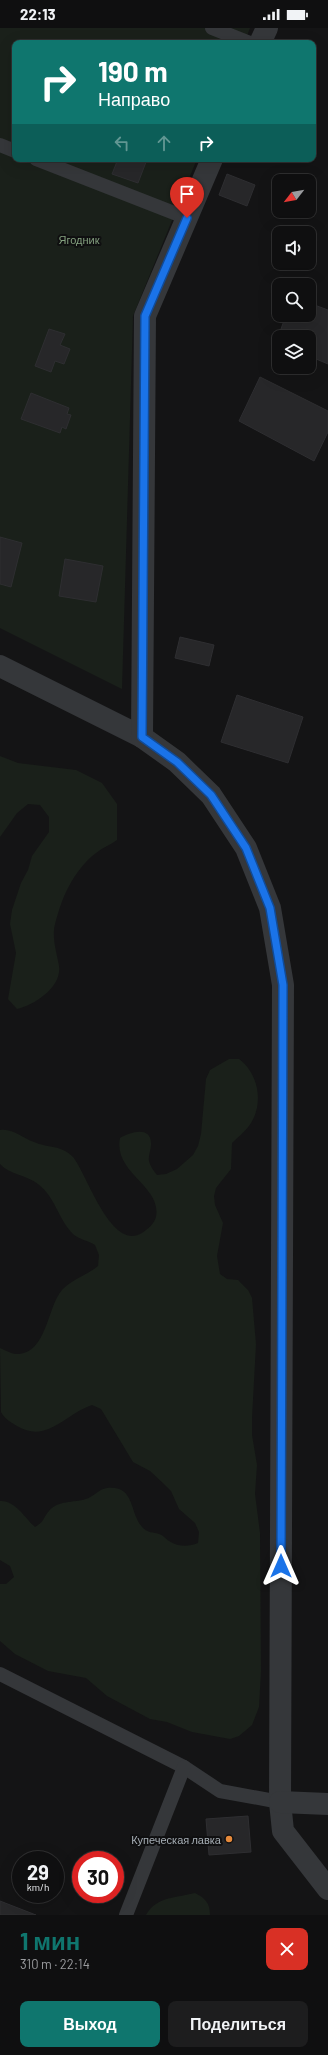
<!DOCTYPE html>
<html lang="ru">
<head>
<meta charset="utf-8">
<style>
  body { margin:0; font-family:Barlow,sans-serif; background:#1d1d1e; color:#f1f3f6; height:100vh; display:flex; flex-direction:column; font-size:15px; white-space:nowrap }
  * { box-sizing:border-box; margin:0 }
  p { font-size:13px; color:#9b9c9f }
  .icon { flex:none; width:22px; height:22px; fill:none; stroke:currentColor; stroke-width:2; stroke-linecap:round; stroke-linejoin:round }
  .map { position:relative; height:1887px; overflow:hidden }
  .side { display:flex; flex-direction:column; background:#0f0f10; flex:1 }
  .side>* { flex:none }
  .banner { position:absolute; left:12px; top:12px; width:304px; height:122px; border-radius:8px; box-shadow:0 4px 16px #0002,0 0 0 1px #2f2f30; background:#0f766e; color:#fff; overflow:hidden }
  .needle { width:26px; rotate:239deg }
  .buttons { position:absolute; left:272px; top:146px; display:grid; gap:8px }
  .buttons a { display:grid; place-items:center; width:44px; height:44px; border-radius:8px; background:#0f0f10; box-shadow:0 4px 16px #0002,0 0 0 1px #2f2f30; font-size:20px }
  .speed { position:absolute; left:12px; top:1823px; display:flex; gap:8px; font-size:20px; font-weight:700; text-align:center }
  .speed>* { display:grid; place-content:center; width:52px; height:52px; border-radius:50%; background:#0f0f10; box-shadow:0 4px 16px #0002,0 0 0 1px #2f2f30; line-height:1 }
  .speed small { font-size:10px; font-weight:400 }
  .speed .limit { border:6px solid #d22; background:#fff; color:#111 }
  .pin { position:absolute; display:grid; place-items:center; width:34px; height:34px; color:#fff; margin:-41px -17px; border-radius:50% 50% 50% 0; rotate:-45deg; box-shadow:0 0 4px #0007 }
  .pin .icon { rotate:45deg }
  .me { position:absolute; width:44px; margin:-22px; rotate:0deg; stroke-linejoin:round; filter:drop-shadow(0 0 3px #0008) }
  .turn { display:flex; align-items:center; gap:14px; height:84px; padding:0 20px; font-size:18px }
  .turn .icon { width:52px; height:52px; stroke-width:2.5 }
  .turn b { display:block; font-size:28px; line-height:34px }
  .lanes { display:flex; align-items:center; height:38px; padding:0 20px; background:#0003; justify-content:center; gap:20px; direction:ltr }
  .lanes .off { opacity:.35 }
  .round { display:grid; place-items:center; flex:none; width:42px; height:42px; border-radius:8px; background:#1d1d1e }
  .headline { display:flex; align-items:center; justify-content:space-between; height:68px; padding:0 20px }
  h1 { font-size:24px; font-weight:700; line-height:30px; color:#0f766e }
  .action { display:flex; gap:8px; margin-top:auto; padding:8px 20px }
  .action a { flex:1; height:46px; border-radius:8px; background:#0f766e; color:#fff; font-size:16px; font-weight:700; line-height:46px; text-align:center }
  .action a+a { background:#1d1d1e; color:#f1f3f6 }
  .status { display:flex; justify-content:space-between; align-items:center; height:28px; padding:0 20px; background:#0f0f10; direction:ltr }
  .status svg { height:11px; fill:currentColor }
  .map>svg:first-child { display:block }
</style>
</head>
<body>
<div class="status"><b>22:13</b><svg viewBox="0 0 49 12"><path d="M0 12V9h3v3zM5 12V6h3v6zM10 12V3h3v9zM15 12V0h3v12zM26 1h20v11H26zM47 4h2v5h-2z"/></svg></div>
<div class="map">
<svg width="328" height="1887" viewBox="0 0 328 1887">
  <rect width="100%" height="100%" fill="#141415"/>
  <g fill="#1a201a">
    <polygon points="0,0 250,0 244,15 15,15 15,131 197,131 133,288 122,661 0,600"/>
    <path d="M 0,728 L 18,735 L 76,742 L 102,755 L 117,776 L 117,812 C 110,817 102,820 96,825 C 84,833 72,851 66,864 C 62,872 55,893 54,902 C 53,914 57,926 59,938 C 62,959 34,977 17,981 L 8,971 L 16,925 L 10,896 L 12,882 L 21,855 L 28,842 L 32,828 L 49,804 L 49,789 L 40,777 L 28,776 L 17,785 L 0,809 Z"/>
    <path d="M 229,1031 L 239,1031 C 258,1045 264,1074 251,1095 C 247,1102 238,1109 232,1115 L 231,1141 L 216,1160 L 214,1168 L 215,1177 L 223,1195 L 217,1228 L 220,1246 L 227,1251 L 238,1252 L 248,1262 L 252,1270 L 256,1316 L 252,1390 L 252,1407 L 257,1437 L 255,1466 L 260,1505 L 261,1643 L 259,1679 L 252,1697 L 239,1708 L 230,1711 L 192,1704 L 167,1694 L 150,1691 L 107,1668 L 86,1650 L 48,1643 L 15,1626 L 0,1613 L 0,1556 L 6,1556 L 14,1549 L 10,1538 L 0,1532 L 0,1473 C 15,1472 25,1490 35,1499 C 46,1492 42,1491 49,1483 C 58,1472 73,1475 86,1471 C 93,1469 99,1461 107,1460 C 136,1457 129,1486 143,1500 C 148,1505 153,1504 159,1506 C 163,1507 166,1511 169,1513 C 179,1519 188,1519 198,1515 L 199,1504 L 195,1495 L 179,1481 L 171,1463 L 164,1456 L 150,1443 L 133,1434 L 101,1381 L 92,1377 C 65,1386 47,1416 17,1398 C 9,1393 5,1391 1,1384 L 0,1320 C 5,1322 10,1325 15,1326 C 47,1328 47,1279 62,1262 C 71,1252 87,1247 98,1238 L 99,1227 L 95,1217 C 89,1213 78,1211 73,1206 C 58,1191 56,1170 38,1156 C 27,1147 10,1147 0,1136 L 0,1102 C 13,1100 22,1110 34,1114 C 47,1120 62,1117 73,1129 C 87,1146 111,1224 142,1205 C 148,1201 154,1196 156,1189 C 162,1158 113,1145 120,1110 C 130,1104 152,1097 151,1117 C 151,1122 148,1128 149,1133 C 150,1138 154,1143 157,1147 L 166,1146 L 177,1141 L 193,1127 L 198,1118 L 201,1106 L 206,1051 L 210,1042 Z"/>
    <path d="M 195,1865 C 205,1870 210,1875 210,1887 L 146,1887 C 157,1868 176,1870 195,1865 Z"/>
  </g>
  <g fill="#272729" stroke="#2e2e31">
    <polygon points="118,131 137,131 146,134 138,155 112,146"/>
    <polygon points="227,146 255,157 247,178 219,167"/>
    <polygon points="309,275 328,282 328,336 309,328 309,309 279,309 279,316 276,315 286,287 309,287"/>
    <polygon points="49,301 65,306 60,317 70,321 64,336 55,333 51,344 35,338"/>
    <polygon points="260,349 328,383 328,404 314,433 239,393"/>
    <polygon points="31,365 69,380 67,386 71,387 66,401 62,399 60,405 21,391"/>
    <polygon points="0,509 22,515 11,559 0,556"/>
    <polygon points="65,531 103,538 96,574 59,568"/>
    <polygon points="180,609 214,617 209,638 175,630"/>
    <polygon points="237,667 303,689 288,735 221,714"/>
    <polygon points="248,1788 251,1824 209,1827 206,1791"/>
    <polygon points="0,1873 36,1887 0,1887"/>
  </g>
  <g fill="none" stroke-linecap="round" stroke-linejoin="round">
    <g stroke="#35373a" stroke-width="14">
      <polyline points="212,0 250,15"/>
      <polyline points="0,117 15,123"/>
      <polyline points="36,131 187,190"/>
      <polyline points="0,1646 184,1739 220,1763 280,1774"/>
      <polyline points="126,1887 184,1739"/>
    </g>
    <g stroke="#35373a" stroke-width="22">
      <polyline points="260,15 267,0"/>
      <polyline points="0,638 142,709 177,734 211,767 246,820 270,880 283,957 280,1774 283,1803 328,1861"/>
      <polyline points="142,709 145,288 212,131"/>
      <polyline points="280,1774 328,1776"/>
    </g>
  </g>
  <g fill="none" stroke-linecap="round" stroke-linejoin="round">
    <g stroke="#114b97" stroke-width="10">
      <polyline id="route" points="187,190 145,288 142,709 177,734 211,767 246,820 270,880 283,957 281,1538"/>
    </g>
    <use href="#route" stroke="#1a73e8" stroke-width="7"/>
  </g>
  <circle fill="#e68a3b" stroke="#0f0f10" stroke-width="1.5" cx="229" cy="1811" r="4"/>
  <g text-anchor="middle" dominant-baseline="central" stroke-width="4" stroke-linejoin="round" paint-order="stroke">
    <g font-size="11" fill="#839f7e" stroke="#0f0f10">
      <text x="79" y="211">Ягодник</text>
    </g>
    <g font-size="11" fill="#a6aeb5" stroke="#0f0f10" text-anchor="end">
      <text x="221" y="1811">Купеческая лавка</text>
    </g>
  </g>
</svg>
<div class="buttons">
<a><svg class="needle" viewBox="-14 -14 28 28"><path d="M0-13l5 13h-10z" fill="#e53935"/><path d="M0 13l5-13h-10z" fill="#9b9c9f"/></svg></a>
<a><svg class="icon" aria-label="sound" viewBox="0 0 24 24"><path d="M4 9h4l5-4v14l-5-4H4zM17 9q2 3 0 6"/></svg></a>
<a><svg class="icon" aria-label="search" viewBox="0 0 24 24"><circle cx="10" cy="10" r="6"/><path d="M15 15l6 6"/></svg></a>
<a><svg class="icon" aria-label="layers" viewBox="0 0 24 24"><path d="M12 4l9 5-9 5-9-5zM3 14l9 5 9-5"/></svg></a>
</div>
<div class="speed"><div>29<small>km/h</small></div><div class="limit">30</div></div>
<div class="pin" style="left:187px;top:190px;background:#d93025"><svg class="icon" aria-label="arrive" viewBox="0 0 24 24"><path d="M6 21V4h12l-3 4 3 4H6"/></svg></div>
<svg class="me" style="left:281px;top:1538px" viewBox="-20 -20 40 40"><path d="M0-17L14 15 0 8-14 15z" fill="#1a73e8" stroke="#fff" stroke-width="4"/></svg>
<div class="banner">
<div class="turn"><svg class="icon" aria-label="right" viewBox="0 0 24 24"><path d="M7 20v-9h11M14 6l5 5-5 5"/></svg><div><b>190 m</b>Направо</div></div>
<div class="lanes"><svg class="icon off" aria-label="left" viewBox="0 0 24 24"><path d="M17 20v-9H6M10 6l-5 5 5 5"/></svg><svg class="icon off" aria-label="ahead" viewBox="0 0 24 24"><path d="M12 20V5M6 11l6-6 6 6"/></svg><svg class="icon" aria-label="right" viewBox="0 0 24 24"><path d="M7 20v-9h11M14 6l5 5-5 5"/></svg></div>
</div>
</div>
<section class="side">
<div class="headline"><div><h1>1 мин</h1><p>310 m · 22:14</p></div><a class="round" style="background:#d93025;color:#fff"><svg class="icon" aria-label="close" viewBox="0 0 24 24"><path d="M6 6l12 12M18 6L6 18"/></svg></a></div>
<div class="action"><a>Выход</a><a>Поделиться</a></div>
</section>
</body>
</html>
